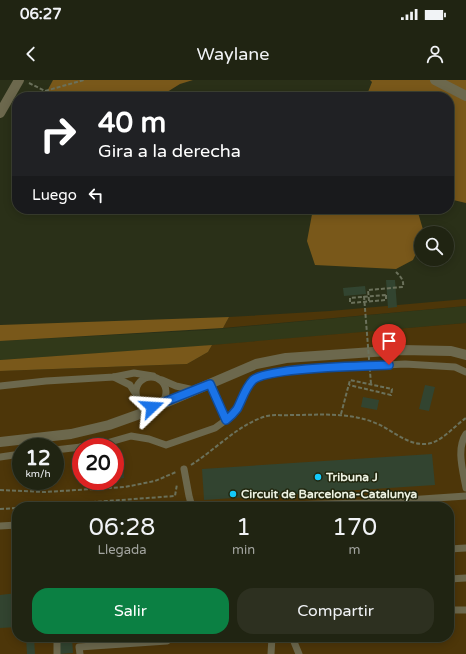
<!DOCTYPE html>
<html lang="es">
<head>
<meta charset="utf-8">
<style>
  body { margin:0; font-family:"Varela Round",sans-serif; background:#2d3020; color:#f1f3f6; height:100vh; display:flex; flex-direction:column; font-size:15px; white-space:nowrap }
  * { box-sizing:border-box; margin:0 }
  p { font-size:13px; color:#a2a49f }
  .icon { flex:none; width:22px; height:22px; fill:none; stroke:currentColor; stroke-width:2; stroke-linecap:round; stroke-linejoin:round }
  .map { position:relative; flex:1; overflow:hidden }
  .drawer { position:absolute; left:12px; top:422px; width:442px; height:140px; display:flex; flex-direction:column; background:#202412; border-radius:16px; box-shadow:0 2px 10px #0003,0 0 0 1px #3d4132 }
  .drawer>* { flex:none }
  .banner { position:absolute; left:12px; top:12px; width:442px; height:122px; border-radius:16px; box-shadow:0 2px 10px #0003,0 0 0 1px #3d4132; background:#202124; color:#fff; overflow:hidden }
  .fabs { position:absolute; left:414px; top:146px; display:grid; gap:8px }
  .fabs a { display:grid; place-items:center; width:40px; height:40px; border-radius:50%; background:#202412; box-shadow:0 2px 10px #0003,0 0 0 1px #3d4132; font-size:20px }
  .speed { position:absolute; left:12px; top:358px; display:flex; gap:8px; font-size:20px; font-weight:700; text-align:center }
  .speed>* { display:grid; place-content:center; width:52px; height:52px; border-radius:50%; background:#202412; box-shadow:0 2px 10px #0003,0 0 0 1px #3d4132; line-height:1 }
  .speed small { font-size:10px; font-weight:400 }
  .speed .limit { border:6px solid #d22; background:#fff; color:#111 }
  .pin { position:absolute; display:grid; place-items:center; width:34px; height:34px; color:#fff; margin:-41px -17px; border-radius:50% 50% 50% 0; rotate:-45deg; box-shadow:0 0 4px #0007 }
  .pin .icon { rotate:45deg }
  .me { position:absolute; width:44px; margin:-22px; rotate:70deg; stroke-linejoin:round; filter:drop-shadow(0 0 3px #0008) }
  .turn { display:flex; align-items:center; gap:14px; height:84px; padding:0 20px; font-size:18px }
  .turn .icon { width:52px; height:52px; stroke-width:2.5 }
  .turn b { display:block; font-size:28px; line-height:34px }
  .then { display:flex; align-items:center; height:38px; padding:0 20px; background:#0003; gap:8px; font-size:15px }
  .eta { display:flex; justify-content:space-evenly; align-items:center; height:68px; text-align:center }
  .eta b { font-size:24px; font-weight:600; line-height:28px }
  .primary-button { display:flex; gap:8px; margin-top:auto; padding:8px 20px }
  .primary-button a { flex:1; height:46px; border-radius:16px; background:#0b8043; color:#fff; font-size:16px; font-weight:600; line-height:46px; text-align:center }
  .primary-button a+a { background:#2d3020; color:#f1f3f6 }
  .status { display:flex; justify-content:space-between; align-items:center; height:28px; padding:0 20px; background:#202412; direction:ltr }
  .status svg { height:11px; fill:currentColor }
  header { display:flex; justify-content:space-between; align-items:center; height:52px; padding:0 20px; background:#202412; font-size:18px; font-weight:600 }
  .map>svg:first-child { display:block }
</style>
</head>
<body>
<div class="status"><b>06:27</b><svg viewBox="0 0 49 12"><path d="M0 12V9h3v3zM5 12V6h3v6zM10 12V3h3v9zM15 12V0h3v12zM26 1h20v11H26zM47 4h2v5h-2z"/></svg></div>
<header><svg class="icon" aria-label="back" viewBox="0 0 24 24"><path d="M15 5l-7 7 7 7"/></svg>Waylane<svg class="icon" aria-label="person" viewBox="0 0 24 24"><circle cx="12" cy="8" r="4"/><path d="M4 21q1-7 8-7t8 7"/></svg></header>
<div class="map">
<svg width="466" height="574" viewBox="0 0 466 574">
  <rect width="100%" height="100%" fill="#2a3018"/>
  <polygon fill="#313919" points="466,226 466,243 205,266 0,280 0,261 208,250"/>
  <g fill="#4d3609" fill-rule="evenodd">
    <polygon points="466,219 466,226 223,248 229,237 330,231"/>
    <path d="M 466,243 L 466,574 L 0,574 L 0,291 L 187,284 L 208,272 L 212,265 ZM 21,367 L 55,367 L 55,401 L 21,401 ZM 81,367 L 115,367 L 115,401 L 81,401 ZM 17,427 L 449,427 L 449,557 L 17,557 Z"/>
  </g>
  <g fill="#79581a">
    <polygon points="53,0 193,0 180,4 159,17 44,17"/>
    <polygon points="370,0 466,0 466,123 449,119 449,17 366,17 372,2"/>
    <polygon points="313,129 417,129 424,153 421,153 421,163 413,180 396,189 315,185 307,161"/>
    <polygon points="229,237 223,248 0,261 0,245"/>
    <polygon points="212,265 208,272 187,284 0,291 0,280"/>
  </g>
  <g fill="#324430">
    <polygon points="386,200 395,200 397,227 388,228"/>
    <polygon points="365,206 366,214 344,216 343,208"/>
    <polygon points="425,305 435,307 429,331 419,329"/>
    <polygon points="363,317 379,320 377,330 361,327"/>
    <polygon points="432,374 435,405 204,420 202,389"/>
    <polygon points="123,385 124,398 115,399 115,386"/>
    <polygon points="17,513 17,547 0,548 0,515"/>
    <polygon points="26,557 34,557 35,574 27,574"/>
    <polygon points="59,557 72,557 73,573 60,574"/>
  </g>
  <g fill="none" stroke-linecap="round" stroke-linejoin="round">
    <g stroke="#6b715b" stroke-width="2" stroke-dasharray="4 2" stroke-linecap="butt">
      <polyline points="29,3 45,11 84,0"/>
      <polygon points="386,215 386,220 350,223 350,218"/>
      <path d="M 369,221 L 368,210 L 403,207 C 404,200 401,197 396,192"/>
      <polyline points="341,334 350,300 392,309 391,315 349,305"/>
      <path d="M 191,385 C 215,370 240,343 267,336 C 275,334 283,336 291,335 C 319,335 346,332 373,342 C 390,348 406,365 425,364 C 440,364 454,346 466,338"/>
      <polyline points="0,410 44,412 125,407 155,401 176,392"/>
      <polyline points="26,427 175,416 177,404"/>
      <polyline points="0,429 17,428"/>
    </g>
    <g stroke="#6c684d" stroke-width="7">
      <circle cx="151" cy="312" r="15"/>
      <polyline points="114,297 130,305 135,313"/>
      <polyline points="162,300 176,306 194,310"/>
      <polyline points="210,304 226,340"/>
      <polyline points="0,306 46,301 114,297 134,293 153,296"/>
      <path d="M 466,354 C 456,369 463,391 466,408"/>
      <polyline points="81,367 103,364 131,356 149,359 166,365 215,348 226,340 235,331 250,303 255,299 265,295 282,292 326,288 405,284 455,287 466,292"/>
      <polyline points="55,370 81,367"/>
      <polyline points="0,377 21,374"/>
      <polyline points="184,389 189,416 192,427"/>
      <polyline points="258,427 284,425 363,423 466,416"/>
      <polyline points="0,446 17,445"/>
      <polyline points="449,469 466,468"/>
      <polyline points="449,499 466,498"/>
      <polyline points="449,530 466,530"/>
      <polyline points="57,557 57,574"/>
      <polyline points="292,557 299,574"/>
      <polyline points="80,574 79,567 167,561 172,557"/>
      <polyline points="271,574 272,557"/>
    </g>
    <g stroke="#6c684d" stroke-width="10">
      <polyline points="0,33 19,0"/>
      <polyline points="0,362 71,354 109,345 137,335 256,284 286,278 402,270 451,271 466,275"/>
    </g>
    <polyline stroke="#6c684d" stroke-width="10" points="435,0 466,16"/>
    <polyline stroke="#6b715b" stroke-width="2" stroke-dasharray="4 2" stroke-linecap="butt" points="364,216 371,304"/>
  </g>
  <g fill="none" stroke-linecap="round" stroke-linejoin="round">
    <g stroke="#114b97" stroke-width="10">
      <path id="route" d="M 152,327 L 210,304 L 226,340 C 230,337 234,333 237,329 C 242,320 245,308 253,300 C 268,287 365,286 389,285"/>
    </g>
    <use href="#route" stroke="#1a73e8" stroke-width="7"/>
  </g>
  <g fill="#13cafb" stroke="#21260e" stroke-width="1.5">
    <circle cx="318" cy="397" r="4"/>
    <circle cx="233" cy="414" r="4"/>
  </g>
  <g text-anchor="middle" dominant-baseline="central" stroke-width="3" stroke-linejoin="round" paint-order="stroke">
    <g font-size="12" font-weight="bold" fill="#edf2e2" stroke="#21260e" text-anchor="start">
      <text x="326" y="397">Tribuna J</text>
      <text x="241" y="414">Circuit de Barcelona-Catalunya</text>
    </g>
  </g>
</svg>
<div class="fabs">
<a><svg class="icon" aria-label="search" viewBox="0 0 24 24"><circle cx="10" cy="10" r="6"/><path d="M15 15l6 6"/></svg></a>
</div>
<div class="speed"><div>12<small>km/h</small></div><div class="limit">20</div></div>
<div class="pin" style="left:389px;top:285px;background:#d93025"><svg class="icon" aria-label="arrive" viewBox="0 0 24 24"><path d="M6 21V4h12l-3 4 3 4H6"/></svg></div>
<svg class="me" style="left:152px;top:327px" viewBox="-20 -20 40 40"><path d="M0-17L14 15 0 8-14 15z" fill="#1a73e8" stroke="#fff" stroke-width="4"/></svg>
<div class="banner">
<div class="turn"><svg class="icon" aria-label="right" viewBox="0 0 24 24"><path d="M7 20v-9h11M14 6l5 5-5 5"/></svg><div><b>40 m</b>Gira a la derecha</div></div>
<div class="then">Luego<svg class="icon" aria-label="left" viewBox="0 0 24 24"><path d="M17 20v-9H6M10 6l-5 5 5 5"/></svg></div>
</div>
<section class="drawer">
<div class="eta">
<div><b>06:28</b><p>Llegada</p></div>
<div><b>1</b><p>min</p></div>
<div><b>170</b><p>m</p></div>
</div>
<div class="primary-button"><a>Salir</a><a>Compartir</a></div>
</section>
</div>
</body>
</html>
